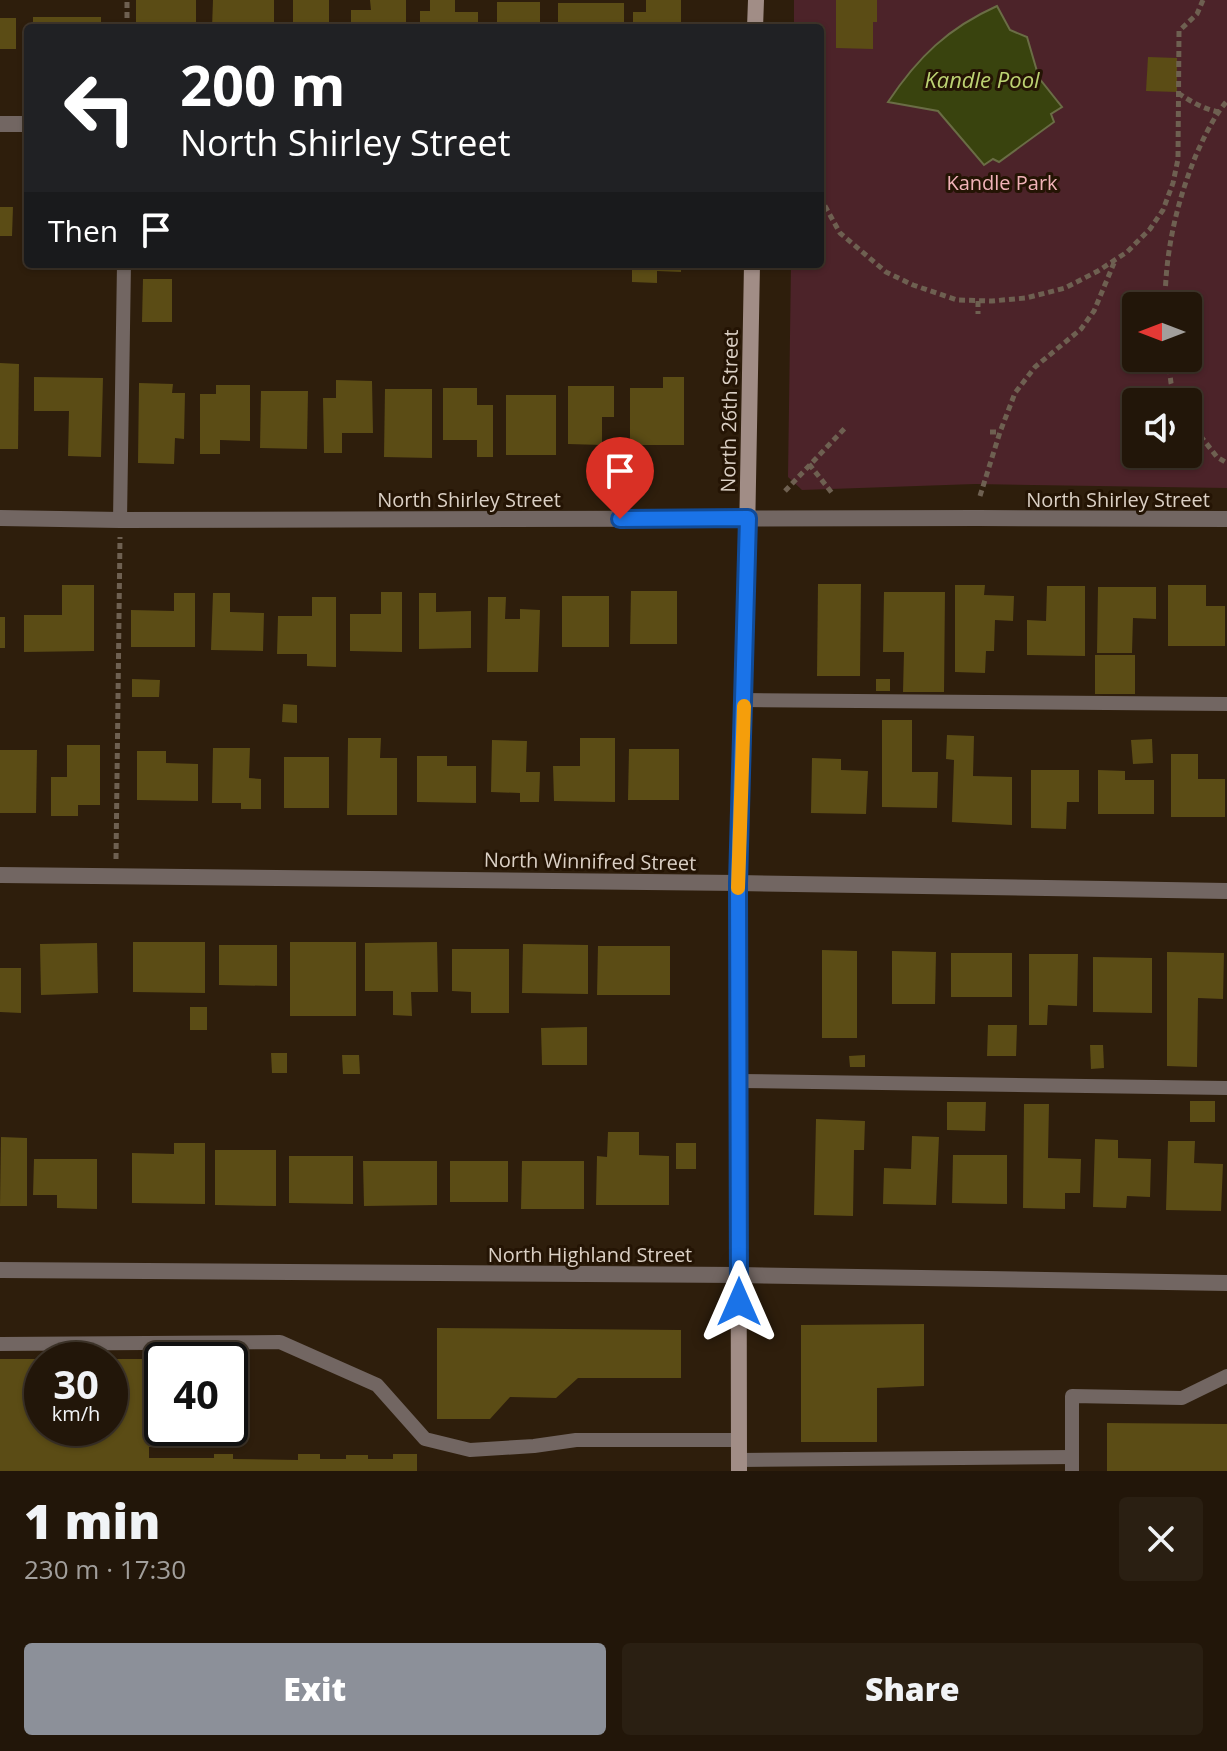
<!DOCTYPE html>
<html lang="en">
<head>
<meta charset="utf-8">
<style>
  body { margin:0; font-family:"Open Sans",sans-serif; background:#2a1f12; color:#f1f3f6; height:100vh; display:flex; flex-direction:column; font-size:30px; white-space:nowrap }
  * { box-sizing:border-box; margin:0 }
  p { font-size:26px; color:#a29f9c }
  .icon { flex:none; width:44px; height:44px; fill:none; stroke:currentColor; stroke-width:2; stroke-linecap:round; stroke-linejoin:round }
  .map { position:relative; height:1471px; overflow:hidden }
  .details { display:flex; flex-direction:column; background:#221609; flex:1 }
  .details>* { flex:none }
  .hud { position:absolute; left:24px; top:24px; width:800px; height:244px; border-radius:8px; box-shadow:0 2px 6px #0004,0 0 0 2px #3f352a; background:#202124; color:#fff; overflow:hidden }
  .needle { width:52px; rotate:270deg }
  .fabs { position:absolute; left:1122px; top:292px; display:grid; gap:16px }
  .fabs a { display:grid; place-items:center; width:80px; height:80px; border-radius:8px; background:#221609; box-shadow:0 2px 6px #0004,0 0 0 2px #3f352a; font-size:40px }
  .speed { position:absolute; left:24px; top:1342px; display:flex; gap:16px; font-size:40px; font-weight:700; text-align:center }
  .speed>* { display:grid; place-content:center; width:104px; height:104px; border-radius:50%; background:#221609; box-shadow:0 2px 6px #0004,0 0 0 2px #3f352a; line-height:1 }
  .speed small { font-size:20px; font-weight:400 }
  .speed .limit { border:4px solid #111; border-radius:12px; background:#fff; color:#111 }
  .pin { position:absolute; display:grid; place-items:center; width:68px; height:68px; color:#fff; margin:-82px -34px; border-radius:50% 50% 50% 0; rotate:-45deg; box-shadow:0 0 8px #0007 }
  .pin .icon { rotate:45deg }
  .me { position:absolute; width:88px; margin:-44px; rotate:0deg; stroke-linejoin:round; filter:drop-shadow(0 0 6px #0008) }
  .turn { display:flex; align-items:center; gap:28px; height:168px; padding:0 24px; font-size:36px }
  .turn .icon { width:104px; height:104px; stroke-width:2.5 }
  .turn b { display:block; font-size:56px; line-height:68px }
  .then { display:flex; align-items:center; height:76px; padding:0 24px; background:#0003; gap:16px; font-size:30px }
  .round { display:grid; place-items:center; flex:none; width:84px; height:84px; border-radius:8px; background:#2a1f12 }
  .overview { display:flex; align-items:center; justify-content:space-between; height:136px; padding:0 24px }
  h1 { font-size:48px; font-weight:800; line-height:60px }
  .action { display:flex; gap:16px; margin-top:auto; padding:16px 24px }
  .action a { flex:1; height:92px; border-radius:8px; background:#8c9099; color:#fff; font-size:32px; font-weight:800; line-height:92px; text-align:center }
  .action a+a { background:#2a1f12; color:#f1f3f6 }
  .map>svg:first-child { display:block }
</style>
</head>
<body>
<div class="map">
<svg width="1227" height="1471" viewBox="0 0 1227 1471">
  <rect width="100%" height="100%" fill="#2e1e0c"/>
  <path fill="#4c2329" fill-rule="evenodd" d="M 794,0 L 1227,0 L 1227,488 L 975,484 L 802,490 L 788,477 L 791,264 L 820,264 L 820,28 L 794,28 ZM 1136,306 L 1188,306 L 1188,358 L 1136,358 ZM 1136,402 L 1188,402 L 1188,454 L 1136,454 Z"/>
  <path fill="#39430e" stroke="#6a6d45" stroke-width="2" d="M 997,6 L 1010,30 L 1027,37 L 1039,78 L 1062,107 L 1051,114 L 1054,122 L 999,162 L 993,159 L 984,165 L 938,111 L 888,102 C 918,57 948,28 997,6 Z"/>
  <g fill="#5b4c15">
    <rect x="136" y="0" width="60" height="28"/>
    <polygon points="213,0 274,0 274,28 212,28"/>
    <polygon points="293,0 329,0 329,28 281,28 281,24 293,24"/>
    <polygon points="370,0 406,0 406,28 351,28 351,10 371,10"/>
    <polygon points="430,0 455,0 455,12 478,12 478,28 420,28 420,11 430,11"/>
    <polygon points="646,0 681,0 681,28 633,28 633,12 646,12"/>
    <polygon points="836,0 877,0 877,22 873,22 873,49 836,48"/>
    <rect x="497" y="2" width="43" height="26"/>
    <rect x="558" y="3" width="66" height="25"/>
    <rect x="33" y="17" width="68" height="11"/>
    <rect x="0" y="18" width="16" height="31"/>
    <polygon points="1148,57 1177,58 1177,92 1146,91"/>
    <polygon points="0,207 13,207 12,236 0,236"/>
    <polygon points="74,264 102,264 101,270 74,270"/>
    <polygon points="632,264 681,264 681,272 657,271 657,283 632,282"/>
    <polygon points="143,279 172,279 172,322 142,322"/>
    <polygon points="0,363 19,364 18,449 0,449"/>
    <polygon points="34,377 103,378 101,457 68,456 69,411 34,411"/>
    <polygon points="663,377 684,377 684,445 630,445 630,388 663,388"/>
    <polygon points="336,380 372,381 373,433 342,433 342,453 324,453 323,398 336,398"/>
    <polygon points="139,383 173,384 172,393 185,393 184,439 175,438 174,464 138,463"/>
    <polygon points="216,385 250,385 250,441 220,440 220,454 200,454 200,394 216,394"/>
    <polygon points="568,386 614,386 614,417 602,417 602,445 568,444"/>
    <polygon points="443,388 477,388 477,405 493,405 493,457 477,457 477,440 443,440"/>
    <polygon points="385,389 432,389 432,458 384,457"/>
    <polygon points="261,391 308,391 307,449 260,448"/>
    <rect x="506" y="395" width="50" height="60"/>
    <polygon points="818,584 861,584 860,676 817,676"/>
    <polygon points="62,585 94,585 94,651 24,652 24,615 62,615"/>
    <polygon points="955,585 985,585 984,595 1014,596 1013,621 995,620 994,651 986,651 985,673 955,672"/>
    <polygon points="1168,585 1206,585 1206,606 1225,606 1225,646 1168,646"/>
    <polygon points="1047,586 1085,586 1085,656 1027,655 1027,620 1046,621"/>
    <polygon points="1098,587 1156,587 1156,619 1133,618 1132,653 1097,653"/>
    <polygon points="631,591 677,591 677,644 630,644"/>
    <polygon points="381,592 402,592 402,652 350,651 350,614 381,614"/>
    <polygon points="884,592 945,592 944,692 903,692 904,652 883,652"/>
    <polygon points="174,593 195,593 195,647 131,647 131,610 174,611"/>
    <polygon points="213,593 230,593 230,612 264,613 263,651 211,650"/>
    <polygon points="419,593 436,593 436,612 471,611 471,648 419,649"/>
    <rect x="562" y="596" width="47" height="51"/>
    <polygon points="312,597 336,597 336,667 307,666 307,654 277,654 278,616 312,616"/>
    <polygon points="488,597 506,597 505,619 520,619 520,609 540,610 538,672 487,672"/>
    <rect x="0" y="617" width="5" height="31"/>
    <rect x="1095" y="655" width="40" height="39"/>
    <polygon points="132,679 160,680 159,697 132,697"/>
    <rect x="876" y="679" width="14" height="12"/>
    <polygon points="283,704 297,705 297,723 282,722"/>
    <polygon points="882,720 912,720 912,772 938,772 937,808 882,807"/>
    <polygon points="947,735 974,736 973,776 1012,777 1012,825 952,822 954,760 946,759"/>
    <polygon points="348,738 381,738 380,758 397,758 397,815 347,815"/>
    <polygon points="580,738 615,738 615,802 554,801 553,766 580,766"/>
    <polygon points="1152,739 1153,763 1133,764 1131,740"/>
    <polygon points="492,740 527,741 526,772 540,772 539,802 520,802 520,793 491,792"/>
    <polygon points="67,745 100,745 100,805 78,805 78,816 51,816 51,777 67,777"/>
    <polygon points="213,748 250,748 249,778 261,779 261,809 241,809 241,803 212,803"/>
    <polygon points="629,749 679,749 679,800 628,800"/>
    <polygon points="0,750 37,750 36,813 0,813"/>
    <polygon points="137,751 166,751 166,763 198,764 198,801 137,800"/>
    <polygon points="1171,754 1198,754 1198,779 1225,779 1225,817 1171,817"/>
    <polygon points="417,756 447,756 447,766 476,766 476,803 417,802"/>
    <rect x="284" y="757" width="45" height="51"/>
    <polygon points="812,758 841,759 841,770 868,771 866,814 811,813"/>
    <polygon points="1031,770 1079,770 1079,802 1067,802 1066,829 1031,828"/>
    <polygon points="1098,770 1125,771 1125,780 1154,780 1154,814 1098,814"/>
    <polygon points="133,942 205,942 205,993 133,992"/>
    <rect x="290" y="942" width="66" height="74"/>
    <polygon points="437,942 438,992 411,992 412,1016 393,1015 393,991 365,991 365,943"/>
    <polygon points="97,943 98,993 41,995 40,944"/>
    <polygon points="523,944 588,945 588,994 522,993"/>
    <polygon points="219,945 277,945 277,986 219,985"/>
    <polygon points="598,946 670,946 670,995 597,995"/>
    <polygon points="452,949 509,949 509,1013 471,1013 471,992 452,991"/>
    <polygon points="822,950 857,951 857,1038 822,1038"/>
    <polygon points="892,951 936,952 935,1004 892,1004"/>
    <polygon points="1167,952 1224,953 1223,999 1198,998 1197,1067 1167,1066"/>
    <rect x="951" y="953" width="61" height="44"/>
    <polygon points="1029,954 1078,954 1077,1006 1048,1005 1047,1025 1029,1025"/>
    <polygon points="1093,957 1152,958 1152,1013 1093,1012"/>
    <polygon points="0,968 21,968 21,1013 0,1012"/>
    <rect x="190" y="1007" width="17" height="23"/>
    <polygon points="988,1025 1017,1025 1016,1056 987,1056"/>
    <polygon points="587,1027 587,1065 542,1065 541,1028"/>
    <polygon points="1090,1045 1103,1045 1104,1068 1091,1069"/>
    <polygon points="271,1053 287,1053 287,1073 272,1073"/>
    <polygon points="342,1055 359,1055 360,1074 343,1074"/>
    <polygon points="865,1055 865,1067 850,1067 849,1056"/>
    <rect x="1190" y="1101" width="25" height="21"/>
    <polygon points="947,1102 986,1102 985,1131 947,1130"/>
    <polygon points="1024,1104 1049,1104 1048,1158 1081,1159 1080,1193 1065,1193 1065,1209 1023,1208"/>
    <polygon points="816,1119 865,1121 864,1150 854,1150 853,1216 814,1215"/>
    <polygon points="608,1132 639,1132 639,1155 669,1156 669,1205 596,1205 597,1156 607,1157"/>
    <polygon points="912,1136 939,1137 936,1205 883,1204 884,1168 911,1169"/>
    <polygon points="1,1137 27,1138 27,1206 0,1206"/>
    <polygon points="1095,1139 1118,1140 1118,1158 1151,1159 1150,1197 1127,1196 1126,1208 1093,1207"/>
    <polygon points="1168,1141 1195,1141 1194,1163 1223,1164 1221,1211 1166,1210"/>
    <polygon points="174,1143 205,1143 205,1204 132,1203 132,1153 174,1154"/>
    <rect x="676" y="1143" width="20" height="26"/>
    <polygon points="215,1150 276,1150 276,1206 215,1205"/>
    <polygon points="953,1155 1007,1155 1007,1204 952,1203"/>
    <polygon points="289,1156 353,1156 353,1204 289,1203"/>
    <polygon points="34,1159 97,1159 97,1209 57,1208 57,1195 33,1195"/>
    <polygon points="363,1161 437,1161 437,1205 364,1206"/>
    <rect x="450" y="1161" width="58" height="41"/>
    <polygon points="522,1161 584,1161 584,1209 521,1209"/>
    <polygon points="924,1324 924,1386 877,1388 877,1442 801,1442 801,1325"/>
    <polygon points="437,1328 681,1330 681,1378 578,1378 556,1398 510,1397 490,1419 437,1419"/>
    <polygon points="0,1359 42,1359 42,1428 110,1428 110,1359 162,1359 162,1428 180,1428 180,1447 149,1447 149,1458 214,1458 214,1454 233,1454 233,1459 298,1460 298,1454 320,1454 320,1459 346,1459 346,1455 368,1455 368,1459 393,1459 393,1454 417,1454 417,1471 0,1471"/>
    <polygon points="1107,1423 1227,1424 1227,1471 1107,1471"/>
  </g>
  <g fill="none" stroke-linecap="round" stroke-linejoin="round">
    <g stroke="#6e6051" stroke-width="5" stroke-dasharray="6 4" stroke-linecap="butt">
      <polyline points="127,28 127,0"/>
      <path d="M 1178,93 C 1192,102 1203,109 1219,112"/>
      <polyline points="820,197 840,233 886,272 913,285 957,300 992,301 1026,298 1065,288 1098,271 1127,252 1150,229 1163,210 1173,183 1178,159 1179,31 1197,14 1203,0"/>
      <polyline points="978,301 978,314"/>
      <path d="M 1165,306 C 1165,253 1176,204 1196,155 C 1204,137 1214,116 1227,101"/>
      <polyline points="1168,358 1171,383 1177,402"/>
      <polyline points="1188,420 1217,457 1227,463"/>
      <polyline points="990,432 1000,432"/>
      <polyline points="809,464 832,493"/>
      <polyline points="785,491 846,427"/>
      <polyline points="980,496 1000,432 1015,393 1035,367 1081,329 1094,311 1114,263"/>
      <polyline points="116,859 120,537"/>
    </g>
    <g stroke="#726662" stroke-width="14">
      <polyline points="120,520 124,264"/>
      <polyline points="744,700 1227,704"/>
      <polyline points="739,1081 1227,1088"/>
      <polyline points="0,1344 280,1342 377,1385 425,1439 470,1450 534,1446 576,1440 739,1440"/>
      <polyline points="739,1460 1072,1457"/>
      <polyline points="1072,1471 1072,1396 1182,1398 1227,1376"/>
    </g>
    <g stroke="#726662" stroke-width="16">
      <polyline points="0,124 28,124"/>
      <polyline points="0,518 120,520 978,518 1227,519"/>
      <polyline points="0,875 738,883 1227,891"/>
      <polyline points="0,1270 739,1275 1227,1283"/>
    </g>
    <g stroke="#a18d86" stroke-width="16">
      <polyline points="755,28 756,0"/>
      <polyline points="739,1471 738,883 744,700 752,264"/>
    </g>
  </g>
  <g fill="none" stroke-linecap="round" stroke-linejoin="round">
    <g stroke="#114b97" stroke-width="20">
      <polyline id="route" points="620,519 748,518 738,883 739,1302"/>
    </g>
    <use href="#route" stroke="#1a73e8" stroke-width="14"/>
    <polyline stroke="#f59e0b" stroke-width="14" points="738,888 744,706"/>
  </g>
  <g text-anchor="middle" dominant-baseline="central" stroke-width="6" stroke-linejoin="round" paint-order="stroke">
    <g font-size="20" fill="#f2b3b9" stroke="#241404">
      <text x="1002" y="182">Kandle Park</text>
    </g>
    <g font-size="20" fill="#dbd0c5" stroke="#241404">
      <text transform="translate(729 411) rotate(-89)">North 26th Street</text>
      <text x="469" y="499">North Shirley Street</text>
      <text x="1118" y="499">North Shirley Street</text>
      <text transform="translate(590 861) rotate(1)">North Winnifred Street</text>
      <text x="590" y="1254">North Highland Street</text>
    </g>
    <g font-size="22" font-style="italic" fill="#bcd272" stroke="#241404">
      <text x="982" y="79">Kandle Pool</text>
    </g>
  </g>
</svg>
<div class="fabs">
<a><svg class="needle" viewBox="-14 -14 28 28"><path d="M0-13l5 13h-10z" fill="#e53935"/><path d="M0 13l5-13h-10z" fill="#a29f9c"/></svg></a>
<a><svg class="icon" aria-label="sound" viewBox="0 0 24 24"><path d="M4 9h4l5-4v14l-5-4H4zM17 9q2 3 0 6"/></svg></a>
</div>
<div class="speed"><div>30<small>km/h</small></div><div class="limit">40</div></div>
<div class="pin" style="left:620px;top:519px;background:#d93025"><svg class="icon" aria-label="arrive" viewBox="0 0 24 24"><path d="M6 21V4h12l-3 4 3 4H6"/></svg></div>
<svg class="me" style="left:739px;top:1302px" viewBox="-20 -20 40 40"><path d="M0-17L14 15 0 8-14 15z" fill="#1a73e8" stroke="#fff" stroke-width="4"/></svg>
<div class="hud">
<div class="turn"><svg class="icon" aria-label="left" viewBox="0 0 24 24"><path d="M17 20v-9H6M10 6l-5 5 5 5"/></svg><div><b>200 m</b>North Shirley Street</div></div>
<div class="then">Then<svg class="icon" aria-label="arrive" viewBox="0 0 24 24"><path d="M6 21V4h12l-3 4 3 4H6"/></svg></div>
</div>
</div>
<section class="details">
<div class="overview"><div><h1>1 min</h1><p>230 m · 17:30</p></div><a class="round"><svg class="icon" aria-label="close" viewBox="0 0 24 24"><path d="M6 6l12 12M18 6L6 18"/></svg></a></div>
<div class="action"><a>Exit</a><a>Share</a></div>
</section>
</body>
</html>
